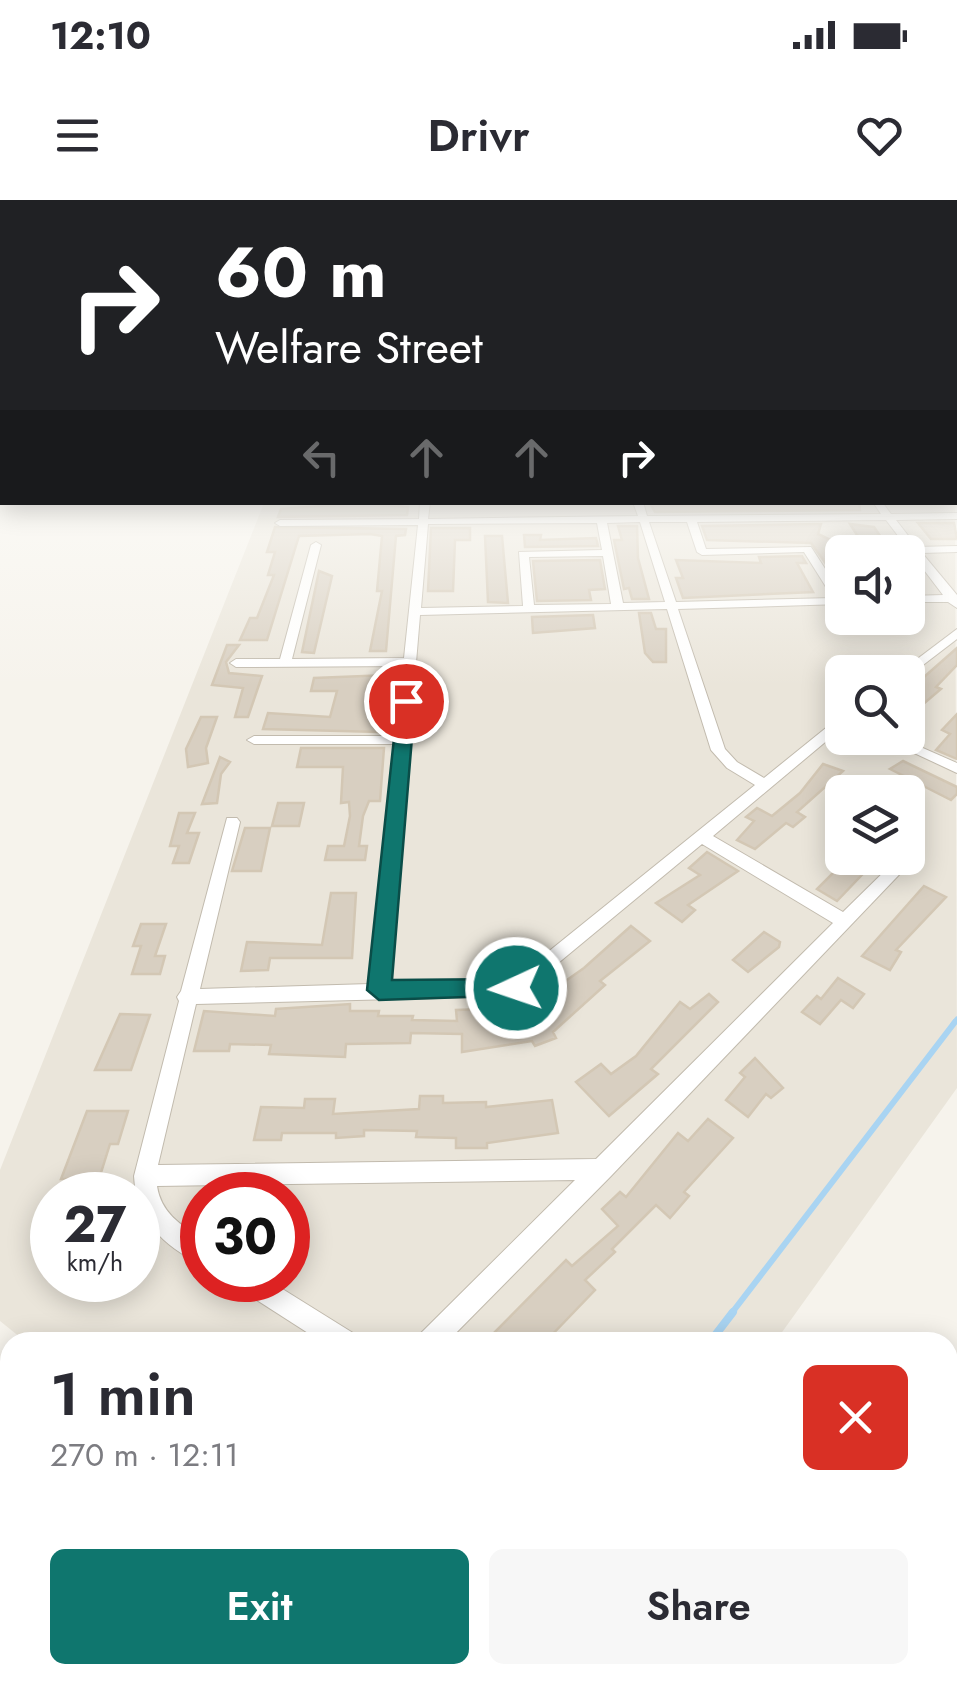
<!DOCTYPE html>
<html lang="en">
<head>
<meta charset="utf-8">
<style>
  body { margin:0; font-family:Jost,sans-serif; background:#f7f7f7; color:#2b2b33; height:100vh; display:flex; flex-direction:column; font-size:38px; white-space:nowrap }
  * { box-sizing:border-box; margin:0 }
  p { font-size:32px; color:#7c7c81 }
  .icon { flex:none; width:55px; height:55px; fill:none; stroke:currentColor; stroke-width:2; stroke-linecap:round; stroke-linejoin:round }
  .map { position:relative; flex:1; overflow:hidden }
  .panel { position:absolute; left:0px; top:1132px; width:958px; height:352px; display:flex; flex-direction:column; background:#fff; border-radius:30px 30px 0 0; box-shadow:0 5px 25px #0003 }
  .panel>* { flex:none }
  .hud { position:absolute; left:0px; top:0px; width:958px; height:305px; box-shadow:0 5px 25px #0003; background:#202124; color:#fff; overflow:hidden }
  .fabs { position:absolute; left:825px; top:335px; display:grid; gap:20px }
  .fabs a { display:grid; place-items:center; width:100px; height:100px; border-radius:15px; background:#fff; box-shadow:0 5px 25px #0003; font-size:50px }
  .speed { position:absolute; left:30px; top:972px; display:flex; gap:20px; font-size:50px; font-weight:700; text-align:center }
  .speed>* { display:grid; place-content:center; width:130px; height:130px; border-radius:50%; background:#fff; box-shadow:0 5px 25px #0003; line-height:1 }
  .speed small { font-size:25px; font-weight:400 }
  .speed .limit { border:15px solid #d22; background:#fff; color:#111 }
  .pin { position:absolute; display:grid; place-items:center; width:85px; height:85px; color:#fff; margin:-42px; border:5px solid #fff; border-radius:50%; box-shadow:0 2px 10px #0007 }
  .me { position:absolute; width:110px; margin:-55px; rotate:267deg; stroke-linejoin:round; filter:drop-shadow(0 0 8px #0008) }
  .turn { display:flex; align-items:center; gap:35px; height:210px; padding:0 50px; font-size:45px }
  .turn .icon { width:130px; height:130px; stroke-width:2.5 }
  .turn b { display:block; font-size:70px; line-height:85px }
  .lanes { display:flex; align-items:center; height:95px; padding:0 50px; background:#0003; justify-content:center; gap:50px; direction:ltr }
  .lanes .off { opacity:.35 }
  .round { display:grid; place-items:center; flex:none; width:105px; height:105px; border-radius:15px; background:#f7f7f7 }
  .headline { display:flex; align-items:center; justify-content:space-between; height:170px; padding:0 50px }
  h1 { font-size:60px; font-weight:600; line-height:75px }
  .action { display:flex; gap:20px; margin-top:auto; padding:20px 50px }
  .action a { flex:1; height:115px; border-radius:15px; background:#0f766e; color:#fff; font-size:40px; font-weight:600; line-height:115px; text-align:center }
  .action a+a { background:#f7f7f7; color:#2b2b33 }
  .status { display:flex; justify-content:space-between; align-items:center; height:70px; padding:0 50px; background:#fff; direction:ltr }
  .status svg { height:28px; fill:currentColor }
  header { display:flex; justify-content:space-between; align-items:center; height:130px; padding:0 50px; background:#fff; font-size:45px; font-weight:600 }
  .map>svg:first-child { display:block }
</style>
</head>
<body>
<div class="status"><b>12:10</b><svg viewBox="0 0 49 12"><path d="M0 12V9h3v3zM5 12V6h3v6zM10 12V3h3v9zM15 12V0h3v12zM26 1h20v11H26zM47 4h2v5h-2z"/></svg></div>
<header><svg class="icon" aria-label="menu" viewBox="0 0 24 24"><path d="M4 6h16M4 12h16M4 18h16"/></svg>Drivr<svg class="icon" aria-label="heart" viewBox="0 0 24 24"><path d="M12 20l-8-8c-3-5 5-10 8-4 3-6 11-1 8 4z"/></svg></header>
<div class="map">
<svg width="957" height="1483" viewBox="0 0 957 1483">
  <rect width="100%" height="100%" fill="#f6f3ec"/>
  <path fill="#eae5da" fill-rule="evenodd" d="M 955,279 L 957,888 L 775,1142 L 26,1142 L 0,1121 L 0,970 L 264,303 L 955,302 ZM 842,352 L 908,352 L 908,418 L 842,418 ZM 842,472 L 908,472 L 908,538 L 842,538 ZM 842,592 L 908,592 L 908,658 L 842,658 ZM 52,995 L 138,995 L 138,1080 L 52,1080 ZM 202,995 L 288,995 L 288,1080 L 202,1080 Z"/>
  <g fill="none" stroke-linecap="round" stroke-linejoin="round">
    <polyline stroke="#a9d4f2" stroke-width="5" points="953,824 957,819"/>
    <polyline stroke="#a9d4f2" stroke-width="6" points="731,1114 955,822"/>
    <polyline stroke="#a9d4f2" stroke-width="8" points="710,1142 733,1112"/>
  </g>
  <g fill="#d8cfc1" stroke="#d3c7b4" stroke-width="2.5">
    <polygon points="859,302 860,310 655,312 651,305"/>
    <polygon points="360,303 408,307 407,315 278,317 281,309"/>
    <polygon points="918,323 954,323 957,339 931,339"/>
    <polygon points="821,324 818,334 839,344 830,347 842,364 842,375 834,375 811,343 707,340 702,326"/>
    <polygon points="850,324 874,327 887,346 864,346"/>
    <polygon points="618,326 637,326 638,358 649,399 632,399 629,388 624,389 614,340 622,340"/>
    <polygon points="275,327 406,329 405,335 396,336 386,451 370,451 382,391 377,391 382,336 370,334 299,336 267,440 240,440 250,418 257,418 274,375 268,375 275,352 267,352"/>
    <polygon points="431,328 470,328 470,340 455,340 453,391 428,391"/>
    <polygon points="524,335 541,335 540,340 596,338 598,346 525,347"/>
    <polygon points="485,336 502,336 508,403 488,402"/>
    <polygon points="802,356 806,363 797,363 813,392 683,398 676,378 683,378 676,360 761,363 759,357"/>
    <polygon points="600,360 605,389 589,390 591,400 537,401 533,361"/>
    <polygon points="319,371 332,376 314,453 302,452"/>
    <polygon points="639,413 651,413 656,429 666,429 666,462 653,462 645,453"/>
    <polygon points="593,415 595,428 533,433 532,417"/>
    <polygon points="227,445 239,445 226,462 229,473 262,476 248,517 235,517 243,488 212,485"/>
    <polygon points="957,448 957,465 936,487 941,489 908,517 908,491"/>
    <polygon points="388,475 379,532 263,529 268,513 330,517 337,491 311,491 314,478"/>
    <polygon points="957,514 957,559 936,550 950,534 942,530"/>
    <polygon points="201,517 217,517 206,548 208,563 188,567 186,549"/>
    <polygon points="301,548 384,548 380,601 369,601 363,616 359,646 367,646 365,660 325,660 328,646 344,646 350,616 349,602 341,603 343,567 297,567"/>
    <polygon points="220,557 230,562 221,574 217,603 202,604"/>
    <polygon points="903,561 957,587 957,594 951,600 890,569"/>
    <polygon points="823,564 843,571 797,612 805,617 793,627 786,623 755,649 737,640 754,621 746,617 757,608 772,616 800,593"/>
    <polygon points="278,603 304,603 299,626 272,626"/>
    <polygon points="179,613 195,613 187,633 199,633 189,663 173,663 179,646 170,646"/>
    <polygon points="245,628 270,628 261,671 232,671"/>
    <polygon points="707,652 738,671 688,705 695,710 682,722 656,703 700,675 689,668"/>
    <polygon points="848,658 878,658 837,701 817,689"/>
    <polygon points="924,686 946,697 896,750 901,752 890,770 862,756"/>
    <polygon points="331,693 356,693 352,758 270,758 268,770 241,771 247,742 322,745"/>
    <polygon points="141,724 166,724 155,756 165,756 160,774 132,774 141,746 133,746"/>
    <polygon points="631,726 650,741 600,781 605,785 553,832 556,838 535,846 532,841 462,852 462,834 411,833 410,843 346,844 345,857 269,854 271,845 230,844 229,851 194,851 204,811 275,816 276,809 350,804 350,811 379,811 378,816 413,816 412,820 457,821 456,810 484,809 485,819 511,815 512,818 545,807 534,798 552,783 557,787 584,768"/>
    <polygon points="764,732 780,742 779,747 748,772 733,760"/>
    <polygon points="838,778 864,794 853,808 841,800 820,824 802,812 817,796 821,799"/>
    <polygon points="709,794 718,802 651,869 658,874 609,916 576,882 601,864 611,874 636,856 680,802 690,809"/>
    <polygon points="120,814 150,815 131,870 95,870"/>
    <polygon points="755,858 783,888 771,898 766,894 748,917 726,900 745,877 740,873"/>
    <polygon points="420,896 443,896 443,903 486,902 486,907 552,900 558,933 487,943 487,948 456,948 456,938 416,937 417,931 364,930 364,936 336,938 336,933 282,933 281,940 254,940 261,907 304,908 305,899 335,899 333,914 419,909"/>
    <polygon points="87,911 128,911 118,944 110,944 94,995 63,995 68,979 61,979"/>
    <polygon points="708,919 733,938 684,992 689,996 670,1018 656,1005 612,1049 615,1052 585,1080 595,1090 545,1142 485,1142 566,1060 572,1066 618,1026 602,1009 620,992 626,997 678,933 688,941"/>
  </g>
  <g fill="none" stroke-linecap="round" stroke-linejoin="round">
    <g stroke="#c2bbae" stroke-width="2">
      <g id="minor">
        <path d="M 420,302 L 430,302 L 428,319 L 638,316 L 633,302 L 643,302 L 647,316 L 881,314 L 873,302 L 882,302 L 891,314 L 957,313 L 957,319 L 896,320 L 917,347 L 957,346 L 957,352 L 922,353 L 957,395 L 957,408 L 948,402 L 908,402 L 908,396 L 943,395 L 886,320 L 697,322 L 706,349 L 811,347 L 842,395 L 842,404 L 678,409 L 725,549 L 737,562 L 764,578 L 837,519 L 842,518 L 842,528 L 713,636 L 843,712 L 898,658 L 908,658 L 908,652 L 915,658 L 611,976 L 447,1142 L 418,1142 L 421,1133 L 575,980 L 157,986 C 161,1013 181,1025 202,1039 L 202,1064 C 162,1047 136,1017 134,976 L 179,801 L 177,797 L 181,791 L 227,618 L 237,618 L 240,622 L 200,789 L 370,784 L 395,544 L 254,544 L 247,540 L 254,536 L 396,536 L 403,466 L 236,467 L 230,463 L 236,459 L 280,459 L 311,345 L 316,342 L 321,345 L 292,459 L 404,458 L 418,325 L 280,326 L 275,323 L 280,320 L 419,319 ZM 640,322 L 665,402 L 623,403 L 607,323 ZM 649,322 L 687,322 L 697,352 L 702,355 L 804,352 L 833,398 L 676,402 ZM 597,323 L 602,350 L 519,352 L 523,406 L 421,408 L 428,324 ZM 603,356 L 611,404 L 534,405 L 529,357 ZM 667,409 L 711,550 L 727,568 L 755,585 L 512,781 L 389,784 L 420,415 ZM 702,644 L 833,723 L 596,959 L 158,965 L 196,804 L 516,796 L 522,793 Z"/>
        <polygon points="957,429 957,439 910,475 900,472"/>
        <polygon points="882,538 900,538 957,563 957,573"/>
        <polygon points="234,1080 268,1080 353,1133 356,1142 322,1142 238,1088"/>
      </g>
    </g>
    <use href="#minor" fill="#fff" fill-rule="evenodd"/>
  </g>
  <linearGradient id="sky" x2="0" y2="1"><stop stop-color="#8fc1ec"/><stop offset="0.57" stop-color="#fbfaf6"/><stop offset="1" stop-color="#fbfaf6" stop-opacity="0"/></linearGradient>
  <rect width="957" height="486" fill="url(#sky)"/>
  <polygon fill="#0f766e" stroke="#0a4d48" stroke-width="2.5" points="406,496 415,501 392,780 516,779 525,782 525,795 379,800 367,790 398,501"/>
</svg>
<div class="fabs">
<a><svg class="icon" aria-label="sound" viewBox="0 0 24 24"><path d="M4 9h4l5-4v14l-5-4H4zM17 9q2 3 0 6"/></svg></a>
<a><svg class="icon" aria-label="search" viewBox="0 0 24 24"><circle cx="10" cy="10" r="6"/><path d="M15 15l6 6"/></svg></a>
<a><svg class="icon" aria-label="layers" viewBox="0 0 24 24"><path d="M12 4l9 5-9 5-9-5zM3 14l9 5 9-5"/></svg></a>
</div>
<div class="speed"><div>27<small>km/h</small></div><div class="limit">30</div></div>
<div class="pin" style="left:406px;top:501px;background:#d93025"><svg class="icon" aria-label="arrive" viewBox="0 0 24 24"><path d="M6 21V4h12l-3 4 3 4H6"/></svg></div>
<svg class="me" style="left:516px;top:788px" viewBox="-20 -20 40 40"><circle r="17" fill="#0f766e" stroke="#fff" stroke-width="3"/><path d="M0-11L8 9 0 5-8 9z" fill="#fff"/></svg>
<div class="hud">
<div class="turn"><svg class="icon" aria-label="right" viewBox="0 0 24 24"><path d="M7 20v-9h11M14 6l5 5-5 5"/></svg><div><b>60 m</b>Welfare Street</div></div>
<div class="lanes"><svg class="icon off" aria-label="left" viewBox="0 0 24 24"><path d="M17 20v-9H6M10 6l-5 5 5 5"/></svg><svg class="icon off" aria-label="ahead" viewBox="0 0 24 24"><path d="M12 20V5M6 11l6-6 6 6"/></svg><svg class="icon off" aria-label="ahead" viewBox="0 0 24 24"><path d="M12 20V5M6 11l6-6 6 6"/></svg><svg class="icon" aria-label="right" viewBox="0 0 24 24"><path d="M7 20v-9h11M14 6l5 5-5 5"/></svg></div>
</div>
<section class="panel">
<div class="headline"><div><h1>1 min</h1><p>270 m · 12:11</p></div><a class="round" style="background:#d93025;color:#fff"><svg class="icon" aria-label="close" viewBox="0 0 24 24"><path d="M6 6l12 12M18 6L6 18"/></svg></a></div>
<div class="action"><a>Exit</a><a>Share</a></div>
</section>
</div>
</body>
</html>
